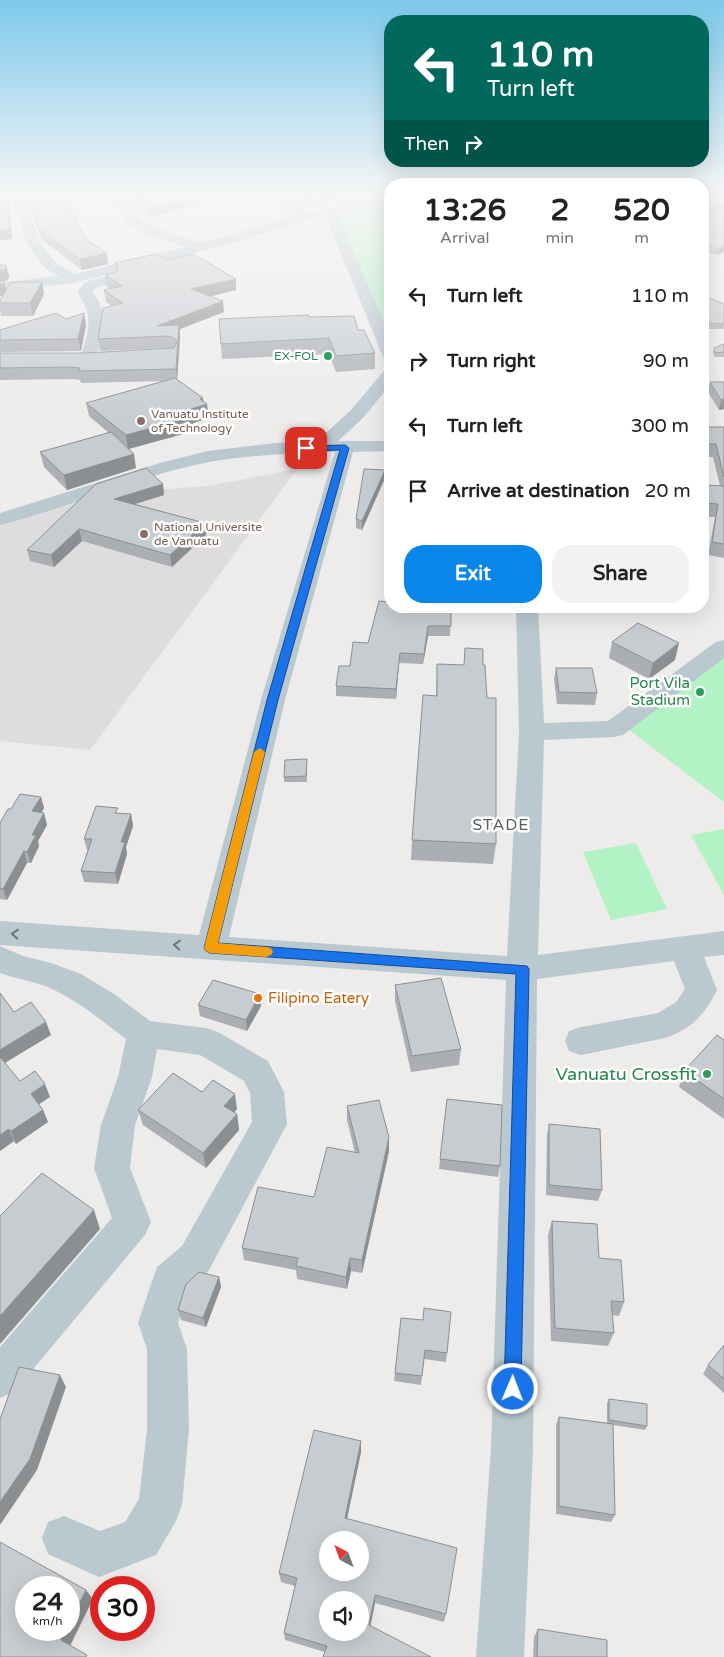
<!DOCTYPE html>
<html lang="en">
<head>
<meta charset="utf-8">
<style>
  body { margin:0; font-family:"Varela Round",sans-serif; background:#f2f2f2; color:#222; height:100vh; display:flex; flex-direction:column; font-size:19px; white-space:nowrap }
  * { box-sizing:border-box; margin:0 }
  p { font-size:16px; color:#767676 }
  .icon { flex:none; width:28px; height:28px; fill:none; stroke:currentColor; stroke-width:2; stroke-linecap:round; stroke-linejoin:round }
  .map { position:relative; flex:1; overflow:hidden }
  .details { position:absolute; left:384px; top:178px; width:325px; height:435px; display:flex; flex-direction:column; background:#fff; border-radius:20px; box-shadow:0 5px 20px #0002 }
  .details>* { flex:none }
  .banner { position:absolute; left:384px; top:15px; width:325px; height:152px; border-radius:20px; box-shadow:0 5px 20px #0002; background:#00695c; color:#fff; overflow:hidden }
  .needle { width:32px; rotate:319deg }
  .tools { position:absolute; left:319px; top:1531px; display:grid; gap:10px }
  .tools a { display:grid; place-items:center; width:50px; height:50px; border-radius:50%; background:#fff; box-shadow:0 5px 20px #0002; font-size:25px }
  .speed { position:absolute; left:15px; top:1576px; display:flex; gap:10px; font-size:25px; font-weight:700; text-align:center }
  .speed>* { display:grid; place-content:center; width:65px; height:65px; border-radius:50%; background:#fff; box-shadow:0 5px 20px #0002; line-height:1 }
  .speed small { font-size:12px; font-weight:400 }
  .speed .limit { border:8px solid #d22; background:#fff; color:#111 }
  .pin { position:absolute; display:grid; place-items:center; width:42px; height:42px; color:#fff; margin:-21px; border-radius:10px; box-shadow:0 2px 8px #0006 }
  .me { position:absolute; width:55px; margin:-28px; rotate:1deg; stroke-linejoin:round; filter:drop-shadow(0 0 4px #0008) }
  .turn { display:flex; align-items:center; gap:18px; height:105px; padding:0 20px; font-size:22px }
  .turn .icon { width:65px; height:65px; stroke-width:2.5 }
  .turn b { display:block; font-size:35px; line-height:42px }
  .then { display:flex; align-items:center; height:48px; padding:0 20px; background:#0003; gap:10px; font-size:19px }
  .eta { display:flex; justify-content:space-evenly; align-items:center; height:85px; text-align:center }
  .eta b { font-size:30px; font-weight:700; line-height:35px }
  .action { display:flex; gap:10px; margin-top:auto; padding:10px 20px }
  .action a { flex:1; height:58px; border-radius:20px; background:#0986ea; color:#fff; font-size:20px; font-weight:700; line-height:58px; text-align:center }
  .action a+a { background:#f2f2f2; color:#222 }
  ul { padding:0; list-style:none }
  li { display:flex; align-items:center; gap:15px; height:65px; padding:0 20px }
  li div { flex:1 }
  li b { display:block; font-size:19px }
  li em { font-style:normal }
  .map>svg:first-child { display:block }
</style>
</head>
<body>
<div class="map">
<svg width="724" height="1657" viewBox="0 0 724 1657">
  <rect width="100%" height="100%" fill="#eeebeb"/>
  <polygon fill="#dfdcdd" points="297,469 90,750 0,741 0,523 109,493 207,486"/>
  <g fill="#b3f2c4">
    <polygon points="390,206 390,378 329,210"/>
    <polygon points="724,655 724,802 628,729"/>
    <polygon points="724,829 724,895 691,835"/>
    <polygon points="636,843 667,909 611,920 583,852"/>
  </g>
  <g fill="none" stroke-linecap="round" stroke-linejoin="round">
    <g fill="#bac8d0" fill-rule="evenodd">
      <path d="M 8,194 L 20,194 L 31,213 L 39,242 L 56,263 L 75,274 L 185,247 L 149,235 L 125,223 L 123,220 C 127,210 147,197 158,199 L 160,202 L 136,218 L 159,229 L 200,243 L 298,215 L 262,194 L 277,194 L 310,212 L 390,194 L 390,201 L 336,212 L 390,336 L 390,359 L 384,357 L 382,354 L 325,215 L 222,246 L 73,283 L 0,291 L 0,283 L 59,276 L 46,269 L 26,243 L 19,213 Z"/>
      <path d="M 111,275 L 116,276 L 118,279 L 116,282 L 95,288 L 92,292 C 110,312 102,334 97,358 L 95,361 L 83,361 L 81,358 C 88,329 95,318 77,292 L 85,282 Z"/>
      <path d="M 390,369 L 390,385 L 362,419 L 338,441 L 390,441 L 390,451 L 353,452 L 285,700 L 229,937 L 507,956 L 519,732 L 516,606 L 538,606 L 544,723 L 608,721 L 716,642 L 724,640 L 724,658 L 623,735 L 614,737 L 544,740 L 538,955 L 724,931 L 724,955 L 704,957 L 717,990 C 704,1015 692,1029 665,1038 L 581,1055 L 569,1051 L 565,1041 L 569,1031 L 581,1027 L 658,1013 L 676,1002 L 685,989 L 674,961 L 537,979 L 533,1449 L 524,1657 L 476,1657 L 491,1449 L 506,980 L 0,945 L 0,921 L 199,935 L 261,700 L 335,452 C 293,453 251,455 209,462 C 139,475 69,508 0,525 L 0,513 L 160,463 L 208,451 L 276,443 L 316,442 L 350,411 L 384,371 Z"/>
      <path d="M 0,946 L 23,956 L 51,963 L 81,974 L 114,994 L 150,1021 L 206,1028 L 218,1032 L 268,1061 L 284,1092 L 287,1124 L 208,1272 L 187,1292 L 178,1323 L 187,1349 L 189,1429 L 182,1505 L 176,1521 L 156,1555 L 99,1577 L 48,1554 L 42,1538 L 48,1522 L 64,1516 L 100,1531 L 125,1522 L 139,1499 L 147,1429 L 147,1349 L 138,1323 L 152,1281 L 157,1267 L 182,1246 L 252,1122 L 250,1093 L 244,1081 L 200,1055 L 157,1049 L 152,1077 L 135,1125 L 130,1168 L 151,1222 L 145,1235 L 14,1392 L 0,1398 L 0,1347 L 112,1218 L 94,1168 L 101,1125 L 118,1077 L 126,1039 C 101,1020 77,1000 48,987 C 33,981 16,979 0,973 Z"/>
    </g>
  </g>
  <g fill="#abafb4">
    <polygon points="22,194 61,194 87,240 108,264 82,270 41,239 33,212"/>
    <polygon points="103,194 184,194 193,197 194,205 151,217 145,214 144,206 158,197 142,200 130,209 104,199"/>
    <polygon points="287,194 370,194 314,203 311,201 301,202"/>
    <polygon points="702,194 724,194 724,199 715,200 717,202 724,203 724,252 717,255 702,252 702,217 710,213 702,214"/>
    <polygon points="167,260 236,290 210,296 224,312 180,329 180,337 177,379 203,398 203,402 209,418 193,423 194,431 129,449 136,468 67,490 44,467 40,452 109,433 89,416 86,403 162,381 81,383 80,380 72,379 0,380 0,353 87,353 169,348 100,351 98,339 112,306 106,302 104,290 110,289 107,287 105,275 116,272 115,263"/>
    <polygon points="0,265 9,276 8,280 4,281 6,290 42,282 44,294 33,316 1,316 0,310 0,300 3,295 0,296"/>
    <polygon points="702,295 724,304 724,329 702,329"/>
    <polygon points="84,313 86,325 81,351 0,352 0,340 66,319"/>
    <polygon points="309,317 358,330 375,353 375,369 336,372 329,354 222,359 219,319"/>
    <polygon points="724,344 724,357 714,357 713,353 714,348"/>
    <polygon points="710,382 724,382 724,409 719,410 708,392"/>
    <polygon points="702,427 724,427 724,558 708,555 715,517 702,517 702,485 720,486 713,457 702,457"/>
    <polygon points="385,470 385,478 362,530 356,528 356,519"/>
    <polygon points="163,484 164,495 135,504 205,523 206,535 172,567 82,541 54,567 30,561 27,550"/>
    <polygon points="425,607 451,608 450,636 428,636 423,664 399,663 396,699 336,696 336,686 350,666"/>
    <polygon points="612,642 675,660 649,679 609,658"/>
    <polygon points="465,648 483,665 487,698 496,844 493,864 411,860 412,840 436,695 437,664 464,665"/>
    <polygon points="556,668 597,693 595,705 557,704 554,679"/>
    <polygon points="307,759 307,782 284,782 284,777"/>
    <polygon points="41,797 44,808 41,813 44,813 47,825 38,841 39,846 31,863 27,863 7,900 0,899 0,823 11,809"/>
    <polygon points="119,814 131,814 133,826 126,847 127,854 118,884 84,882 81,871 88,850 87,850 84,839"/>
    <polygon points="395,985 461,1049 459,1065 411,1072 395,1001"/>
    <polygon points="0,993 14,1012 51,1035 5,1063 20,1081 50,1097 39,1104 43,1110 48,1122 16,1144 14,1141 0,1151"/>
    <polygon points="198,1005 261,1006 247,1031 200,1016"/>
    <polygon points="724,1040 724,1119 679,1087 684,1071"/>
    <polygon points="202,1092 237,1109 234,1113 237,1114 239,1130 206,1168 143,1125 138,1110"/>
    <polygon points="447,1099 500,1166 498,1177 439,1169"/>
    <polygon points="347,1106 389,1137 389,1151 362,1273 351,1271 347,1289 297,1279 296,1270 244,1260 242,1248 314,1197 355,1153 347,1120"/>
    <polygon points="549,1124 602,1190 598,1201 546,1195 547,1135"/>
    <polygon points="552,1221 599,1258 624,1302 619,1316 612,1315 614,1333 608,1346 551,1341 548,1235"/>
    <polygon points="219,1277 221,1287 206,1327 181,1320 178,1310"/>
    <polygon points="401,1318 447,1353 446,1362 424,1359 421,1385 394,1381"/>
    <polygon points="724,1345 724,1393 703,1374 708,1365"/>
    <polygon points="609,1399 647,1426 645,1430 613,1425 615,1515 611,1522 556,1514 556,1425 559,1417 607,1423 607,1403"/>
    <polygon points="361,1452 347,1519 446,1614 444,1622 375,1603 370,1626 325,1652 285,1640 284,1633 295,1586 281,1582 279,1573"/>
    <polygon points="538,1629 607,1657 533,1657 534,1637"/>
  </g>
  <g fill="#8b8f92">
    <polygon points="7,194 9,199 12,239 0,240 0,230"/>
    <polygon points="140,194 158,194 158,197 142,200 130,209 129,201"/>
    <polygon points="340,194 370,194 314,203 314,198"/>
    <polygon points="717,194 724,194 724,199 715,200 715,199"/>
    <polygon points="311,196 311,201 301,202 301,198"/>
    <polygon points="193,197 194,205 151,217 150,209"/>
    <polygon points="724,205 724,211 702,214 702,208"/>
    <polygon points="724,246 724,252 717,255 719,249"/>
    <polygon points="107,253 108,264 82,270 80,259"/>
    <polygon points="6,265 9,276 8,280 4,281 6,292 6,295 0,296 0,271"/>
    <polygon points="236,279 236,290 192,301 191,289"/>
    <polygon points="42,282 44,294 33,316 30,303"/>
    <polygon points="223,301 224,312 180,329 180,337 177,381 176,369 179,330 157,326"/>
    <polygon points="84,313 86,325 81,351 78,339"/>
    <polygon points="203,398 204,405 207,404 209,418 193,423 194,431 128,449 126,435 185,411 200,399"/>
    <polygon points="724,399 724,409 719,410 721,400"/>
    <polygon points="134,454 136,468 67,490 64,475"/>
    <polygon points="385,470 385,478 362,530 362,521"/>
    <polygon points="163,484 164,495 116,510 114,499"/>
    <polygon points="205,523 206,535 172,567 170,555"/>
    <polygon points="79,529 82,541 54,567 51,555"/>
    <polygon points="428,626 428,636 423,664 424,654"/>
    <polygon points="679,643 675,660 649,679 653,663"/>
    <polygon points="400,653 399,663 396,699 396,689"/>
    <polygon points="41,797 44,808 35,823 32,811"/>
    <polygon points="44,813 47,825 38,841 39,846 31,863 27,852 32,835"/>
    <polygon points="131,814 133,826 126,847 127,854 118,884 115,873 121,842"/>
    <polygon points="24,851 27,863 7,900 3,889"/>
    <polygon points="260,994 261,1006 247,1031 246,1020"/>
    <polygon points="46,1022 51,1035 1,1065 0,1061 0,1050"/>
    <polygon points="45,1084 50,1097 36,1106 31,1094"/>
    <polygon points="235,1094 237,1109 227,1121 224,1106"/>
    <polygon points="43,1110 48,1122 16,1144 11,1131"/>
    <polygon points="237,1114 239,1130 206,1168 203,1153"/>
    <polygon points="9,1129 14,1141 0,1151 0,1135"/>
    <polygon points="389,1137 389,1151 362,1273 362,1260"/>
    <polygon points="94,1210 100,1229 0,1344 0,1316"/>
    <polygon points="350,1258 351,1271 347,1289 346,1277"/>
    <polygon points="219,1277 221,1287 206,1327 203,1318"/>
    <polygon points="60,1375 66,1387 37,1470 0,1525 0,1502"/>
    <polygon points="361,1441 361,1452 345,1528 345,1518"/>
    <polygon points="86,1590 93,1599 69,1648 61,1640 66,1630 69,1630 69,1624"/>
    <polygon points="375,1595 375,1603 369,1633 369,1625"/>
  </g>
  <g fill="#c7ccd1" stroke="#8b8f92" fill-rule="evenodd">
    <polygon points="0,194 7,194 10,229 0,230"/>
    <polygon points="26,194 61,194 87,240 107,253 80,259 39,229 31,202"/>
    <polygon points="110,194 140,194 129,201"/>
    <polygon points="161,194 184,194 193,197 150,209 144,206 160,196"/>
    <polygon points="294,194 340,194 314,198 311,196 301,198"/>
    <polygon points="702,194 718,194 717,194 715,199 717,202 724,203 724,205 702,208"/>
    <polygon points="724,206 724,246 719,249 702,245 702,217"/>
    <polygon points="156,254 167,260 193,254 236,279 191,289 223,301 157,326 179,325 176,369 79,371 80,368 70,367 0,368 0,353 87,353 174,348 177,342 174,338 168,336 98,339 103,308 123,303 104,290 122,286 105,275 116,272 118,267 115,263"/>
    <polygon points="0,265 6,265 6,269 0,271"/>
    <rect x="0" y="281" width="4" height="3"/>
    <polygon points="11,282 42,282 30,303 0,303 0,300"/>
    <polygon points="702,295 724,304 724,324 702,323"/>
    <polygon points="56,313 66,319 84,313 78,339 0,340 0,330"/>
    <polygon points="309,315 309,317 354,316 358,330 364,330 375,353 336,356 329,338 221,344 219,319"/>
    <polygon points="724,344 724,352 715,353 714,348"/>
    <polygon points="175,378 203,398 200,399 207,404 185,411 193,417 126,435 86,403"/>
    <polygon points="710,382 724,382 724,399 721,400"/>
    <polygon points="702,427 724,427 724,477 716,444 702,444"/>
    <polygon points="111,432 134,454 64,475 40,452"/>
    <polygon points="146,468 163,484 114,499 205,523 170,555 79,529 51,555 27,550 96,484"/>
    <polygon points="364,469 385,470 362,521 356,519"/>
    <polygon points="702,485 724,486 724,544 712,542 718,504 702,503"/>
    <polygon points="379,601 390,602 390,606 424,606 424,607 451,608 451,626 428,626 424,654 400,653 396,689 336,686 339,666 350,666 353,642 368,643"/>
    <polygon points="638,623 679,643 653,663 612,642"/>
    <polygon points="465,648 483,649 483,665 485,665 487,698 496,698 496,844 412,840 423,695 437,696 437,664 464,665"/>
    <polygon points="556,668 592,668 597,693 559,692"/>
    <polygon points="307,759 306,776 284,777 285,760"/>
    <polygon points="20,794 41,797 32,811 44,813 32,835 36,835 27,852 24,851 3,889 0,888 0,823 8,809 11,809"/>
    <polygon points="96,806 118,808 115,813 131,814 121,842 125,842 115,873 81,871 92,839 84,839"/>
    <polygon points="441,978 461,1049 412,1056 395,985"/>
    <polygon points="213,980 260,994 246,1020 198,1005"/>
    <polygon points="0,993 14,1012 31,1002 46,1022 0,1050"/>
    <polygon points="717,1035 724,1040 724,1099 684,1071"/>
    <polygon points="0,1057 20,1081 35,1071 45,1084 31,1094 43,1110 11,1131 9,1129 0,1135"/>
    <polygon points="173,1073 202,1092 213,1080 235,1094 224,1106 237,1114 203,1153 138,1110"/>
    <polygon points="447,1099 502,1105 500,1166 440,1159"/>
    <polygon points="379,1100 389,1137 362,1260 350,1258 346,1277 296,1266 298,1258 242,1248 258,1187 314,1197 327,1147 359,1153 347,1106"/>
    <polygon points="549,1124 600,1129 602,1190 549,1185"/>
    <polygon points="42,1173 94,1210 0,1316 0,1216"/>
    <polygon points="552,1221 597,1224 599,1258 621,1260 624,1302 611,1301 614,1333 555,1328"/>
    <polygon points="199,1272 219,1277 203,1318 178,1310 186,1284"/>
    <polygon points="424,1308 451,1312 447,1353 425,1350 422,1376 395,1373 401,1318 423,1320"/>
    <polygon points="724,1345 724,1379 708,1365"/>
    <polygon points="19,1367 60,1375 30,1459 0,1502 0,1419"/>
    <polygon points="609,1399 647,1404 647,1426 609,1420"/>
    <polygon points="559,1417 613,1424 615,1515 559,1506"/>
    <path d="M 314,1430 L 361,1441 L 345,1518 L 457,1548 L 446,1614 L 375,1595 L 369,1625 L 431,1657 L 323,1657 L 327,1646 L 284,1633 L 297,1578 L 279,1573 ZM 328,1540 L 360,1540 L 360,1572 L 328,1572 ZM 328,1600 L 360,1600 L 360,1632 L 328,1632 Z"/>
    <polygon points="0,1542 86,1590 69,1624 69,1588 26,1588 26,1630 66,1630 61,1640 87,1655 86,1657 0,1657"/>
    <polygon points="538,1629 607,1640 607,1657 537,1657"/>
  </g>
  <defs><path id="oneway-chevron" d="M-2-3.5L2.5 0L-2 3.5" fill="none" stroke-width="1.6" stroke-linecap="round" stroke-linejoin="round" transform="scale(1.25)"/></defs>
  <g stroke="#66757d">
    <use href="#oneway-chevron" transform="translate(15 934) rotate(-176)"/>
    <use href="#oneway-chevron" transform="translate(177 945) rotate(-176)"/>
  </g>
  <linearGradient id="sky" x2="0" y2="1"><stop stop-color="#7dc9ec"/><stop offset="0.46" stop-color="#f7f6f6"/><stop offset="1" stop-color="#f7f6f6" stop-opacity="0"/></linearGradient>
  <rect width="724" height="426" fill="url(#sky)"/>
  <polygon fill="#1a73e8" stroke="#114b97" points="345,445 349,448 278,700 218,943 527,966 529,969 521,1389 519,1395 513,1398 507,1395 504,1389 516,974 210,953 206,951 204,948 267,700 340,450 306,451 302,448 306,446"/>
  <polygon fill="#f59e0b" points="260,748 265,752 218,943 266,947 271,948 273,952 271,955 266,957 210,953 206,951 204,948 254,752"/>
  <g fill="#2e9e5b" stroke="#fff" stroke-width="2">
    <circle cx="328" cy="356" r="5"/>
    <circle cx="700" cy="692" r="5"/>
    <circle cx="707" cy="1074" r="5"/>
  </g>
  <g fill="#8d6e63" stroke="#fff" stroke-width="2">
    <circle cx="141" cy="421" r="5"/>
    <circle cx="144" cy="534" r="5"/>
  </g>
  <circle fill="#e8710a" stroke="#fff" stroke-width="2" cx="258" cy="998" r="5"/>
  <g text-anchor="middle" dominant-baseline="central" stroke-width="5" stroke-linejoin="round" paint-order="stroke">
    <g font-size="12" fill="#27864d" stroke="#fff" text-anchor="end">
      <text x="318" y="356">EX-FOL</text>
    </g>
    <g font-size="12" fill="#785e54" stroke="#fff" text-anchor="start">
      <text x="151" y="414">Vanuatu Institute<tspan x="151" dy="14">of Technology</tspan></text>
      <text x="154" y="527">National Universite<tspan x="154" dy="14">de Vanuatu</tspan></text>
    </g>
    <g font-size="15" fill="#27864d" stroke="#fff" text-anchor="end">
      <text x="690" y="683">Port Vila<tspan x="690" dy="17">Stadium</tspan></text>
    </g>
    <g font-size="15" fill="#c56008" stroke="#fff" text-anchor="start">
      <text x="268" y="998">Filipino Eatery</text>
    </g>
    <g font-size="16" letter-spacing="1" fill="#575d61" stroke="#fff">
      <text x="501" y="825">STADE</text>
    </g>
    <g font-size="18" fill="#27864d" stroke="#fff" text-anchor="end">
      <text x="697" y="1074">Vanuatu Crossfit</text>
    </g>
  </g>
</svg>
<div class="tools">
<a><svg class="needle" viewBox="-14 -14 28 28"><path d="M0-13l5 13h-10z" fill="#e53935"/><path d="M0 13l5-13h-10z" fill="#767676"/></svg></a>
<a><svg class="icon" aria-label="sound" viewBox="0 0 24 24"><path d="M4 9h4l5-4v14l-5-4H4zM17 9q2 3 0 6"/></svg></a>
</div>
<div class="speed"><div>24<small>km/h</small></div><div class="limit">30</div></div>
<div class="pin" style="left:306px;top:448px;background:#d93025"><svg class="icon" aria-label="arrive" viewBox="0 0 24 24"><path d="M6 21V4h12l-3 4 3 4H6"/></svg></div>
<svg class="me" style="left:513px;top:1389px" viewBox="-20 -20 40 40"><circle r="17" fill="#1a73e8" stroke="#fff" stroke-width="3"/><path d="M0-11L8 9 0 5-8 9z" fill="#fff"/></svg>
<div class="banner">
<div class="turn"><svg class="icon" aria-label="left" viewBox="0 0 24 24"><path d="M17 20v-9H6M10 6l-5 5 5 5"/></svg><div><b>110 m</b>Turn left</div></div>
<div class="then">Then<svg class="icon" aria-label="right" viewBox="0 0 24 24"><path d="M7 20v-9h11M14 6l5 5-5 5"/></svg></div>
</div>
<section class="details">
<div class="eta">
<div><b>13:26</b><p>Arrival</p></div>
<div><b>2</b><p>min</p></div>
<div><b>520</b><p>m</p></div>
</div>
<ul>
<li><svg class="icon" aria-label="left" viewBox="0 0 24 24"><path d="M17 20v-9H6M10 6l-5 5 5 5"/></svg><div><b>Turn left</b></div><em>110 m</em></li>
<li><svg class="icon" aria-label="right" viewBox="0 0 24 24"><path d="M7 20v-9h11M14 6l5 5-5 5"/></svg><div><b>Turn right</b></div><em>90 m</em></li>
<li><svg class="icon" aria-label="left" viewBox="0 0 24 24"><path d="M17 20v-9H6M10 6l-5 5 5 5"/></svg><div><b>Turn left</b></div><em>300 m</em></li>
<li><svg class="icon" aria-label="arrive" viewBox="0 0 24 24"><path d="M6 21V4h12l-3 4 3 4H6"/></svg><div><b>Arrive at destination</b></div><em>20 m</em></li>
</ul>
<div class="action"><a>Exit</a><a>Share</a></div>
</section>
</div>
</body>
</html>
